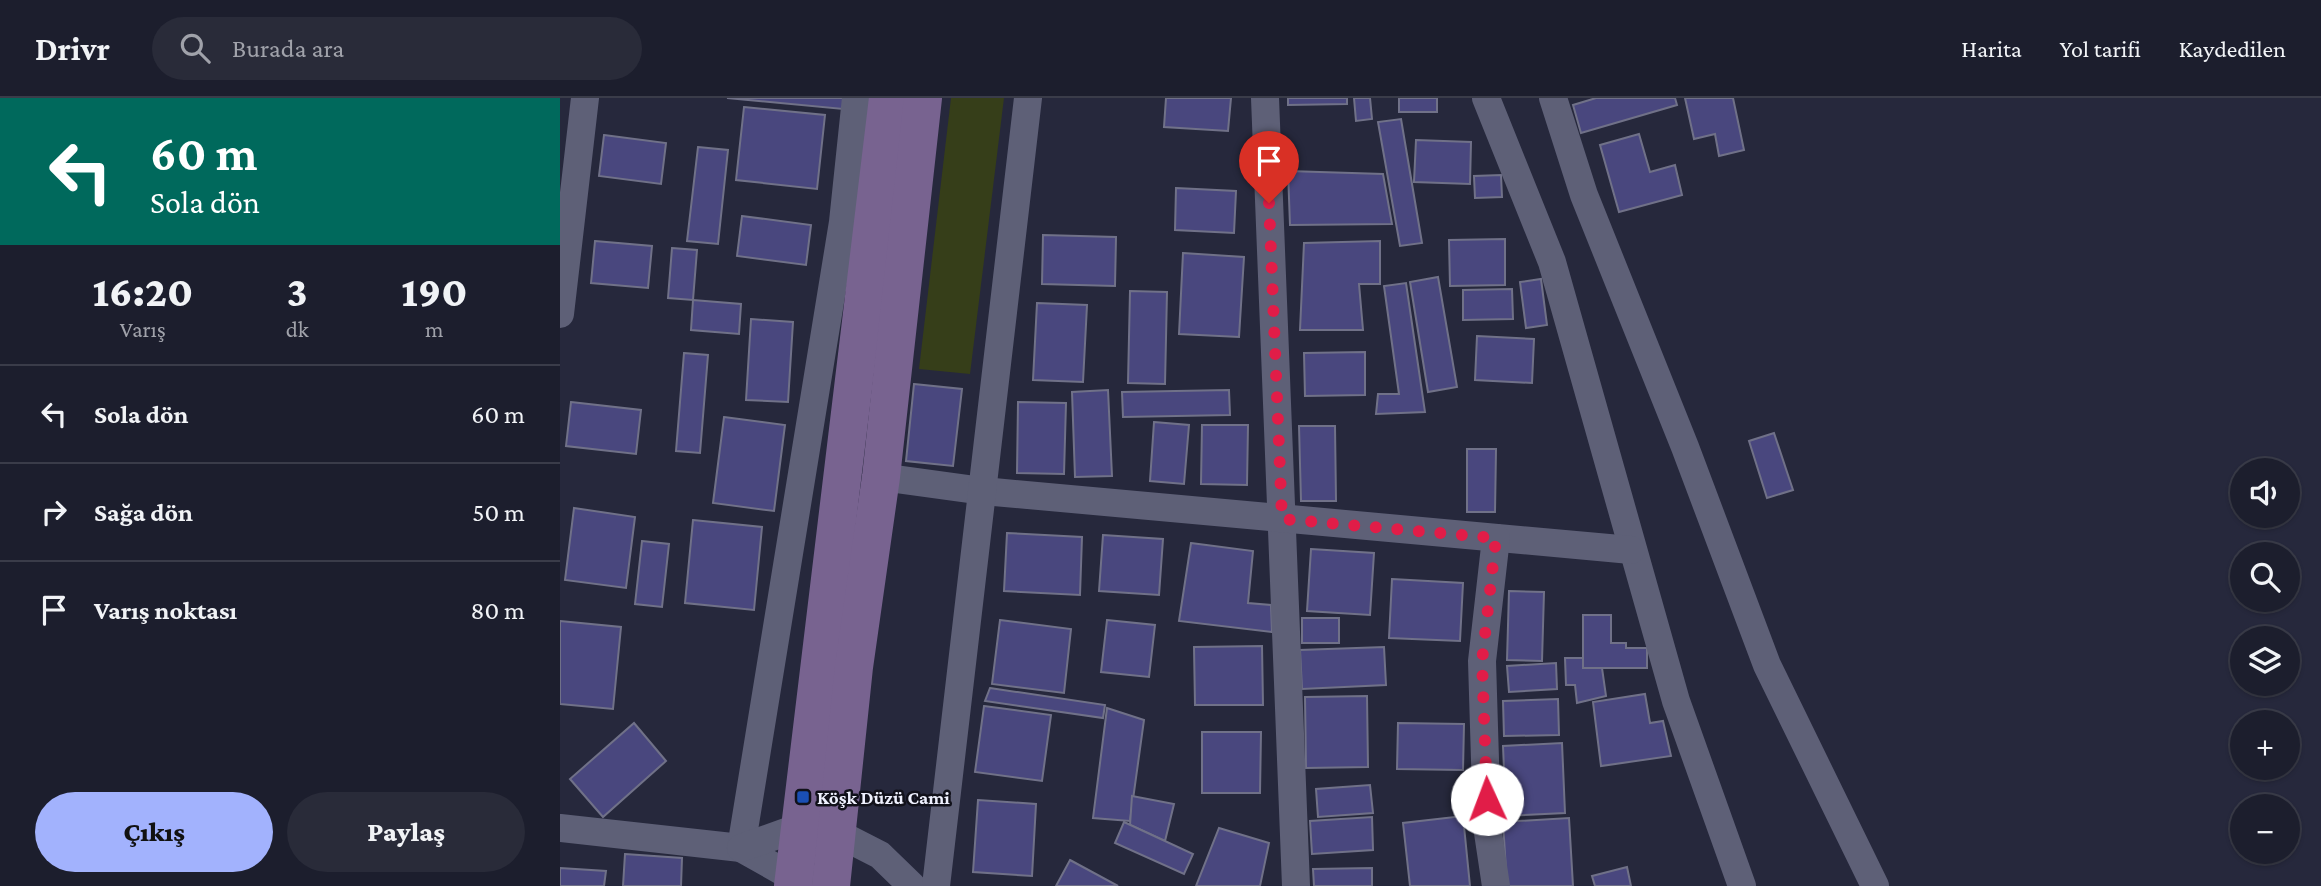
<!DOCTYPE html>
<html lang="tr">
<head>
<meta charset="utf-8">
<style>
  body { margin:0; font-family:"Crimson Pro",serif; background:#292b39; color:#f1f3f6; height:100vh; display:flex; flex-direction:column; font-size:26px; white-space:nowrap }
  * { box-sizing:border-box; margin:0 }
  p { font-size:23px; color:#a0a2aa }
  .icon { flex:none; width:38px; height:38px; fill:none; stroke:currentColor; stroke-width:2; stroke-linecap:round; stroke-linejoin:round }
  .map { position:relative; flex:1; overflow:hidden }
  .drawer { display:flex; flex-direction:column; background:#1c1e2d; width:560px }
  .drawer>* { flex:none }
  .top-card { background:#00695c; color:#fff; overflow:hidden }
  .buttons { position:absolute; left:1670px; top:360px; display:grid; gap:14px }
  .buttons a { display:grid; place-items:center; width:70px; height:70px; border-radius:50%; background:#1c1e2d; box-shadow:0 2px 5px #0004,0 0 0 2px #3a3c49; font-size:35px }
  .pin { position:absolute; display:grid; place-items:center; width:60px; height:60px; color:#fff; margin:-72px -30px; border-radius:50% 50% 50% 0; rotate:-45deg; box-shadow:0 0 7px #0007 }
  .pin .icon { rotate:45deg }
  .me { position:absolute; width:77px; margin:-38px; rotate:358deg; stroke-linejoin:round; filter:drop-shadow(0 0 5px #0008) }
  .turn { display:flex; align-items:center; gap:24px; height:147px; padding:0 35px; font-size:32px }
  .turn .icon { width:91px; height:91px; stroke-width:2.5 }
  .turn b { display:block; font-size:49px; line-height:60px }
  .eta { display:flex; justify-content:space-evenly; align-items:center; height:119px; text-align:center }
  .eta b { font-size:42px; font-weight:800; line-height:49px }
  .cta { display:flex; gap:14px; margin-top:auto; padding:14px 35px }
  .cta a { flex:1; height:80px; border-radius:42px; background:#a2b2fd; color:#111; font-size:28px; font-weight:800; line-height:80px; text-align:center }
  .cta a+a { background:#292b39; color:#f1f3f6 }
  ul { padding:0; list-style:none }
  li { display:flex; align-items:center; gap:21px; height:98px; padding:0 35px; border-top:2px solid #3a3c49 }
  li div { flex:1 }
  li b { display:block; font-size:26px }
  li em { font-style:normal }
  header { display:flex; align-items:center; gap:42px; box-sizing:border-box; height:98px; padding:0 35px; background:#1c1e2d; border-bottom:2px solid #3a3c49 }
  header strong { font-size:33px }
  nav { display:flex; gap:38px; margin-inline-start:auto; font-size:24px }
  .search { width:490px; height:63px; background:#292b39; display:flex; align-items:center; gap:18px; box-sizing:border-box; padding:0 24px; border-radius:38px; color:#a0a2aa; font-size:26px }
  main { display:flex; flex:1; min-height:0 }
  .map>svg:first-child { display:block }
</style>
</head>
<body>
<header>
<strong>Drivr</strong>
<div class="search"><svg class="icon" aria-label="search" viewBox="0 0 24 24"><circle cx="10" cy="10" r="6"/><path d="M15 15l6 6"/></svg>Burada ara</div>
<nav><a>Harita</a><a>Yol tarifi</a><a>Kaydedilen</a></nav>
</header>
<main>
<section class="drawer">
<div class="top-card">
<div class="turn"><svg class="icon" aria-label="left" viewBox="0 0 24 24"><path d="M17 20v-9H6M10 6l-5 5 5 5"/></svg><div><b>60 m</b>Sola dön</div></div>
</div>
<div class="eta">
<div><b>16:20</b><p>Varış</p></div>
<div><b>3</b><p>dk</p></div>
<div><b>190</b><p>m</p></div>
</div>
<ul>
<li><svg class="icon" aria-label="left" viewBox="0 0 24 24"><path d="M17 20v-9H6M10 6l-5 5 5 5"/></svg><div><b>Sola dön</b></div><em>60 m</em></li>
<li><svg class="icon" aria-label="right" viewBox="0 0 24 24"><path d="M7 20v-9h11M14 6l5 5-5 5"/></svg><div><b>Sağa dön</b></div><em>50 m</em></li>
<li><svg class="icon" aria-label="arrive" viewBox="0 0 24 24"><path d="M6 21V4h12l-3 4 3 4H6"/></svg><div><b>Varış noktası</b></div><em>80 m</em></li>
</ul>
<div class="cta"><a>Çıkış</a><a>Paylaş</a></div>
</section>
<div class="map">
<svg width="1761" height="788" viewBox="0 0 1761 788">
  <rect width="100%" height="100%" fill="#26283c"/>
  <polygon fill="#363e19" points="391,0 444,0 410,276 359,271"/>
  <g fill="#49477e" stroke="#707188" stroke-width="2">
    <polygon points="167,0 285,0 283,11"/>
    <polygon points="606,0 671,0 668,33 604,29"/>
    <polygon points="728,0 787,0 787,6 728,7"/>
    <polygon points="794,0 810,0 812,21 796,23"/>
    <rect x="839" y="0" width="38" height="14"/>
    <polygon points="1036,0 1115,0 1117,7 1021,35 1013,7"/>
    <polygon points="1125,0 1173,0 1184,52 1159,58 1155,36 1134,41"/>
    <polygon points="184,9 265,17 257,91 176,82"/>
    <polygon points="841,21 862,145 840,148 818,24"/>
    <polygon points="1079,36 1090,74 1115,67 1122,97 1059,114 1040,47"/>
    <polygon points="44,37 106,45 101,86 39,78"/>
    <polygon points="856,42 911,44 910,86 854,84"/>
    <polygon points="138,49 168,52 158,146 127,143"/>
    <polygon points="728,73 823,76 832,126 730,127"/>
    <polygon points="941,77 942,99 915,100 914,78"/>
    <polygon points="616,90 676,93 674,135 615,132"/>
    <polygon points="182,118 251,127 246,167 177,158"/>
    <polygon points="483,137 556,139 555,188 482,186"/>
    <polygon points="945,141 945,187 890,188 889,142"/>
    <polygon points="35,143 92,148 88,190 31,185"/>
    <polygon points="820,143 820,186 799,186 803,232 740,232 744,145"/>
    <polygon points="112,150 137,152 133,202 108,200"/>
    <polygon points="623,155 684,159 679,239 619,236"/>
    <polygon points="878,179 897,289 868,294 850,184"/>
    <polygon points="981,181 987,227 966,230 960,184"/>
    <polygon points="846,185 865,314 816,316 818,296 839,296 824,188"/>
    <polygon points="952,191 953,221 903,222 903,192"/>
    <polygon points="570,193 607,194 605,286 568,285"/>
    <polygon points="133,202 181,206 179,236 131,232"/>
    <polygon points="477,205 527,207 523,284 473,282"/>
    <polygon points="191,221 233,224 228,304 186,302"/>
    <polygon points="917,238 974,241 972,285 915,282"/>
    <polygon points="805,254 805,297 745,298 744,255"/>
    <polygon points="124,255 148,257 140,355 116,353"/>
    <polygon points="354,286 402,291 393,368 346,363"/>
    <polygon points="548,292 552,378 515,379 512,294"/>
    <polygon points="669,292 670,317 563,319 562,294"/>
    <polygon points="11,304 81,312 76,356 6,348"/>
    <polygon points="458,304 506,305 504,376 457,375"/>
    <polygon points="164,319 225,327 214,413 153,405"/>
    <polygon points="594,324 629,327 624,386 590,383"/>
    <polygon points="642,327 688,327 687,387 641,386"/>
    <polygon points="739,328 775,328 776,403 741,403"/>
    <polygon points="1214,335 1233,392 1207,400 1189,343"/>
    <polygon points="907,351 936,351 935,414 907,414"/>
    <polygon points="14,410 75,419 66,490 5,482"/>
    <polygon points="133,422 202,429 194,512 125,505"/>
    <polygon points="447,435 522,439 520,497 444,493"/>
    <polygon points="543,437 603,441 599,497 539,493"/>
    <polygon points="82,443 109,446 102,509 75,506"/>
    <polygon points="631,445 693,453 688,505 711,507 712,534 619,523"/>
    <polygon points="751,451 814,455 810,517 747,513"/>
    <polygon points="832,481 903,485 900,543 829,540"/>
    <polygon points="949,493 984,494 982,563 947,562"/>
    <polygon points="1023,517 1051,517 1051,545 1066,545 1066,550 1087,550 1087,570 1023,570"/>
    <rect x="742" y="520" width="37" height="25"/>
    <polygon points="440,522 511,531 504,595 432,586"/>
    <polygon points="547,522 595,527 589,579 541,574"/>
    <polygon points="0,523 61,529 53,611 0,606"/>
    <polygon points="702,548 703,607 635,607 634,549"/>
    <polygon points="824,549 826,587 742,591 740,552"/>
    <polygon points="1005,560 1023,560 1023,570 1042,570 1046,598 1017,605 1015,587 1006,587"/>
    <polygon points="996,565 997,591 949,594 947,568"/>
    <polygon points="430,590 545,607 543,620 425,603"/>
    <polygon points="1085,596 1090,625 1103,623 1111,658 1041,668 1033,604"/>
    <polygon points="807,598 808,669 746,670 745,599"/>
    <polygon points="998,601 999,637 944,638 943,603"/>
    <polygon points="424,608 491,617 482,683 415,674"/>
    <polygon points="547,610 584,622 570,723 533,720"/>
    <polygon points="74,625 106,663 43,719 10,681"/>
    <polygon points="838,625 904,626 903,672 837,671"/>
    <polygon points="642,634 701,634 700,695 642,695"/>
    <polygon points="1002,645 1005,715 946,718 943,648"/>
    <polygon points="810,687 813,715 758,719 756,691"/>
    <polygon points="572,698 614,706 605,743 570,727"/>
    <polygon points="418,702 476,706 472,778 413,774"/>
    <polygon points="903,718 910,788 850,788 843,725"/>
    <polygon points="812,719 813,752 752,756 750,723"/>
    <polygon points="1009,720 1013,788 947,788 943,724"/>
    <polygon points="564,724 633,756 624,776 555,745"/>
    <polygon points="659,730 709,745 700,788 636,788"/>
    <polygon points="65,756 122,760 121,788 63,788"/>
    <polygon points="510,762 558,788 496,788"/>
    <polygon points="1067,769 1071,788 1035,788 1032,778"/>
    <polygon points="0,770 46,773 44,788 0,788"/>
    <polygon points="812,770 812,788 754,788 753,771"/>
  </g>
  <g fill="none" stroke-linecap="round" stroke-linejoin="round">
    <g stroke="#5e6077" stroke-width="28">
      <polyline points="705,0 736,788"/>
      <polyline points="926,0 992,164 1116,603 1182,788"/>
      <polyline points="993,0 1024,97 1125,349 1207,567 1315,788"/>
      <polyline points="0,216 25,0"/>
      <polyline points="321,379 423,393 1071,452"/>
      <polyline points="936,440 922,563 927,728 936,788"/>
      <polyline points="0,730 181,750 234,780 250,783"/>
      <polyline points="181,750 283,124 296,0"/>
      <polyline points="181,750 240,729 277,735 320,757 352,788"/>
      <polyline points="376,788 468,0"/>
    </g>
    <g stroke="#786390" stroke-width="38">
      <polyline points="233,788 328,0"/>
      <polyline points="271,788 294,569 321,379 363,0"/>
    </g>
  </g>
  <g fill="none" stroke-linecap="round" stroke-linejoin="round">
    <polyline stroke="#e11d48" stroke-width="12" stroke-dasharray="0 21.6" points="709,105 722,421 936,440 922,563 927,701"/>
  </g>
  <rect fill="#1a4fb4" stroke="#11111a" stroke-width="2.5" x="236" y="692" width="14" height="14" rx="3.5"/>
  <g text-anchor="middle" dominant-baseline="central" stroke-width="5" stroke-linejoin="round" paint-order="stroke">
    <g font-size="19" font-weight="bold" fill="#eff1fe" stroke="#11111a" text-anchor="start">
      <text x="257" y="699">Köşk Düzü Cami</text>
    </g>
  </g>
</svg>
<div class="buttons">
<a><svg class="icon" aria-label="sound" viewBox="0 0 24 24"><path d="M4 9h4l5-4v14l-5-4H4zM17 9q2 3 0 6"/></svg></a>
<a><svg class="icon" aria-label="search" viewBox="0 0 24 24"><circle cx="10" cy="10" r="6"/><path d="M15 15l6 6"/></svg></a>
<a><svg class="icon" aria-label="layers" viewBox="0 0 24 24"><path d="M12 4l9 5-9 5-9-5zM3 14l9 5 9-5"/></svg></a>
<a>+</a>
<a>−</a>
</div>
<div class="pin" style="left:709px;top:105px;background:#d93025"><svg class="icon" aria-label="arrive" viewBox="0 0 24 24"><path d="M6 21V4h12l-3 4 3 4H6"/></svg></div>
<svg class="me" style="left:927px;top:701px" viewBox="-20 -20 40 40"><circle r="19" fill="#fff"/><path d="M0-13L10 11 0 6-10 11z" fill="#e11d48"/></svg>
</div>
</main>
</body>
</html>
